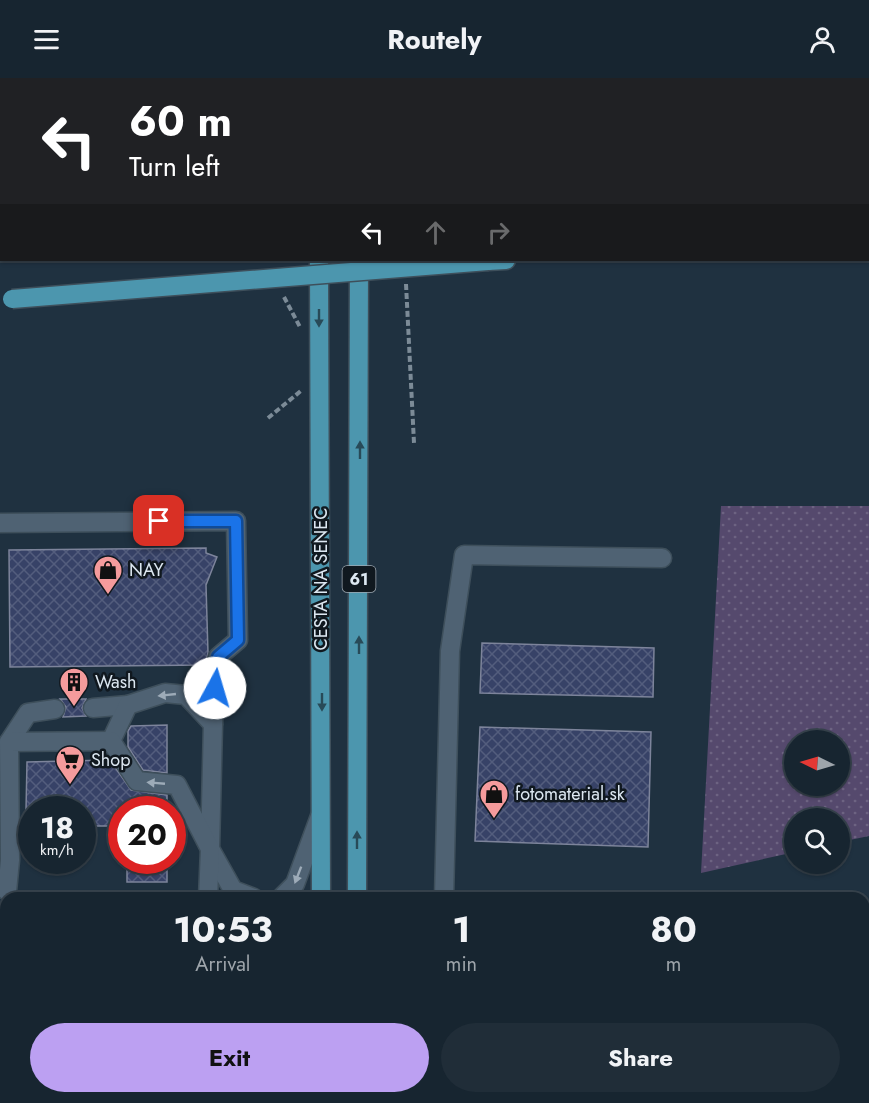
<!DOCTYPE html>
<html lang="en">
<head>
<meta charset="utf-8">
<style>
  body { margin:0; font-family:Jost,sans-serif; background:#202d38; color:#f1f3f6; height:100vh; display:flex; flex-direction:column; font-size:22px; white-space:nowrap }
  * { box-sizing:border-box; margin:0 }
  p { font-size:20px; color:#9ea5ab }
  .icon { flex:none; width:33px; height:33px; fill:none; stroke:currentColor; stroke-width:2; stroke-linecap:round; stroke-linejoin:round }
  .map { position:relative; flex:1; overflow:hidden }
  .details { position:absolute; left:0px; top:814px; width:870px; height:212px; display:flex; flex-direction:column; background:#172530; border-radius:18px 18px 0 0; box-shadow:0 2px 4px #0004,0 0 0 2px #36424c }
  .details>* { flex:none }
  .top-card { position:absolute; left:0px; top:0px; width:870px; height:183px; box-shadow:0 2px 4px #0004,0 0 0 2px #36424c; background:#202124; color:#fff; overflow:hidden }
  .needle { width:39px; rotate:275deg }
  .fabs { position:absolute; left:784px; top:652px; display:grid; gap:12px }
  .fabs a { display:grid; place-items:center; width:66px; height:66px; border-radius:50%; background:#172530; box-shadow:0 2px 4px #0004,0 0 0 2px #36424c; font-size:30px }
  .speed { position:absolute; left:18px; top:718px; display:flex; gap:12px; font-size:30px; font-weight:700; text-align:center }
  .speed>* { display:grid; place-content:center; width:78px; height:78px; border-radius:50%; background:#172530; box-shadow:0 2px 4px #0004,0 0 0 2px #36424c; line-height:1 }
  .speed small { font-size:15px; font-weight:400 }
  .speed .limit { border:9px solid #d22; background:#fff; color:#111 }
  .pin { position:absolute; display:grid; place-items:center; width:51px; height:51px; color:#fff; margin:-26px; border-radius:12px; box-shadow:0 3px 9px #0006 }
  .me { position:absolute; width:66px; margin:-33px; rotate:6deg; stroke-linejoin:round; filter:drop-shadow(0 0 4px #0008) }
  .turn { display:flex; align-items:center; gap:21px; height:126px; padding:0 30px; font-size:27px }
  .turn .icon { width:78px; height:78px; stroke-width:2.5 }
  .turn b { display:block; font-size:42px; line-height:51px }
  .lanes { display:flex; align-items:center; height:57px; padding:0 30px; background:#0003; justify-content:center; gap:30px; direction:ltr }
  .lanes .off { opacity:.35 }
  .eta { display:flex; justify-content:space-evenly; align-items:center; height:102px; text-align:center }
  .eta b { font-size:36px; font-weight:700; line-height:42px }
  .cta { display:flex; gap:12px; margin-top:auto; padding:12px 30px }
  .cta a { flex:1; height:69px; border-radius:36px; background:#bca0f2; color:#111; font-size:24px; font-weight:700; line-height:69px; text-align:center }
  .cta a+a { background:#202d38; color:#f1f3f6 }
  header { display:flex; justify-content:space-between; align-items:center; height:78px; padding:0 30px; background:#172530; font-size:27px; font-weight:700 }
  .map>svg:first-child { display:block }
</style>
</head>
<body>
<header><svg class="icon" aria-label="menu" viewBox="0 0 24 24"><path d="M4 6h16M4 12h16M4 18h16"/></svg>Routely<svg class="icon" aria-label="person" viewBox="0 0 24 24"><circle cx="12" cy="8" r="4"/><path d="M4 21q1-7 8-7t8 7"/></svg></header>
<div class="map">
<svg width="869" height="1025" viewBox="0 0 869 1025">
  <defs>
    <pattern id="grass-dots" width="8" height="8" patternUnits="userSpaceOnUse" patternTransform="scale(1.5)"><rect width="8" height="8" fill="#55496d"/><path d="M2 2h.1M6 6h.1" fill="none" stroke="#6d6382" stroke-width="1.8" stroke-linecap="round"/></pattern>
    <pattern id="building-cross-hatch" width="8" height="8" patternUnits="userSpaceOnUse" patternTransform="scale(1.5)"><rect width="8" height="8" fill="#374267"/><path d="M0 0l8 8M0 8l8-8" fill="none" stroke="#535d7d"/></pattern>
  </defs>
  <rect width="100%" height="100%" fill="#1f3140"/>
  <path fill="url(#grass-dots)" fill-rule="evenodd" d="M 721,428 L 869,428 L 869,758 L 840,764 L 840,741 L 795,741 L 795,774 L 701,795 ZM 795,663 L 840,663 L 840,708 L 795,708 Z"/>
  <g fill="url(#building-cross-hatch)" stroke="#7d849b" stroke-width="1.5">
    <polygon points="206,470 206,475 217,479 206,507 208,575 205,587 10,589 9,472"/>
    <polygon points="482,565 654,570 653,619 480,615"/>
    <polygon points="60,621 86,621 82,630 86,638 63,639 66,629"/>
    <polygon points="167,647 167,695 143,692 128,669 128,653 131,648"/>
    <polygon points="480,649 651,654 648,769 475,763"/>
    <polygon points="110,682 131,712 167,717 167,732 122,732 122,748 82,748 82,732 26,732 27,684"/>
    <rect x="127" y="783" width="40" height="21"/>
  </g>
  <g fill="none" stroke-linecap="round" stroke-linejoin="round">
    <g stroke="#3e4f5b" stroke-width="21">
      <g id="minor">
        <polyline points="246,2 246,0"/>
        <polyline points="0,445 236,443 238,562 218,579 215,592 213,646"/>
        <polyline points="93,630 128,627"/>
        <polyline points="111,663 128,627 165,615 186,617 213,646 210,771 233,812 254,820"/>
        <polyline points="9,664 28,635 55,631"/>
        <polyline points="7,813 10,782 9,664 111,663 137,703 177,707 210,771 208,820"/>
        <polyline points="281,820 295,806 320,738"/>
        <polyline points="444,820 450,573 464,477 662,480"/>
        <polyline points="0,840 6,840"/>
        <polyline points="0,893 6,893"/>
        <polyline points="438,1025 439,1020"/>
      </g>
    </g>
    <g stroke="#3e4f5b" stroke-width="21">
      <g id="major">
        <polyline points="316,0 316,2"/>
        <polyline points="358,0 358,2"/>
        <polyline points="868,154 869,154"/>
        <polyline points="319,182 321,820"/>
        <polyline points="488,183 506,182"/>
        <polyline points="357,820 359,182"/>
        <polyline points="0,984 6,985"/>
        <polyline points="118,1020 136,1025"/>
        <polyline points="362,1020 363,1025"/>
        <polyline points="251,1025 262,1020"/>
        <polyline points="319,1025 319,1020"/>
      </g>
    </g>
    <g stroke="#7c8b97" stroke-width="4" stroke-dasharray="6 3" stroke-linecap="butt">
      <polyline points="415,0 415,2"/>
      <polyline points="406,206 414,365"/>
      <polyline points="284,219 300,249"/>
      <polyline points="268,340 302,312"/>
    </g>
    <use href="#minor" stroke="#4f6273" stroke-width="18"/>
    <use href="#major" stroke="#4c96ae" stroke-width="18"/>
    <g stroke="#3e4f5b" stroke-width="21" stroke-linecap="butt">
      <polyline id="major-bridge" points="12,221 488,183"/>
    </g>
    <use href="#major-bridge" stroke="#4c96ae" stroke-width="18"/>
  </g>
  <defs><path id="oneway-solid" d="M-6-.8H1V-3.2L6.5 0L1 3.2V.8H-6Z" transform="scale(1.5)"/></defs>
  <g fill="#284a58">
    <use href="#oneway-solid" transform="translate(319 240) rotate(90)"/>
    <use href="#oneway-solid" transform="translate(360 372) rotate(-90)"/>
    <use href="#oneway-solid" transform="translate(359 567) rotate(-90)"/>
    <use href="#oneway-solid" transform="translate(322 624) rotate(90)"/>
    <use href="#oneway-solid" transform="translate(357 762) rotate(-90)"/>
  </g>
  <g fill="#9dabb8">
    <use href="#oneway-solid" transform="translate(167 617) rotate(174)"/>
    <use href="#oneway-solid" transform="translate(156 705) rotate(-175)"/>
    <use href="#oneway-solid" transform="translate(298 797) rotate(111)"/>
  </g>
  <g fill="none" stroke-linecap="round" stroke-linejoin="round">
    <g stroke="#114b97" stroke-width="15">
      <polyline id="route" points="159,443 236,443 238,562 218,579 215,610"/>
    </g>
    <use href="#route" stroke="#1a73e8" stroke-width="10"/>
  </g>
  <defs>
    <g id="shop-pin" transform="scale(1.5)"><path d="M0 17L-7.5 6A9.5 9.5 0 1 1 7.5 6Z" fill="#f59b9c" stroke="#10181f"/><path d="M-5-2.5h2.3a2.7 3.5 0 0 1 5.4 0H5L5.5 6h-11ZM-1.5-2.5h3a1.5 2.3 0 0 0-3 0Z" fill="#111"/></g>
    <g id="building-pin" transform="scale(1.5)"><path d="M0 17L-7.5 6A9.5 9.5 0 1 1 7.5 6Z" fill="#f59b9c" stroke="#10181f"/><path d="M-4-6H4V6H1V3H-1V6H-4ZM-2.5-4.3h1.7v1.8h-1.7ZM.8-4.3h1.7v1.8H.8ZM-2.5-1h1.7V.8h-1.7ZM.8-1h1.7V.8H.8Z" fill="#111"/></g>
    <g id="supermarket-pin" transform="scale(1.5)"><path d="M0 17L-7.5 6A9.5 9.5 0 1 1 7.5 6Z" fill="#f59b9c" stroke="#10181f"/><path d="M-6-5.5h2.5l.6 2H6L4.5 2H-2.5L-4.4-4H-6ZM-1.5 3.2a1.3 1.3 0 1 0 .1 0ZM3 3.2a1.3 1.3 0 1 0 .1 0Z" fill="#111"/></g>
  </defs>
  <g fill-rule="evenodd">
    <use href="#shop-pin" x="108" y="492"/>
    <use href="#building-pin" x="74" y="604"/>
    <use href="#supermarket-pin" x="70" y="682"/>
    <use href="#shop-pin" x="494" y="716"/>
  </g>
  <g text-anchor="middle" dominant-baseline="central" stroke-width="5" stroke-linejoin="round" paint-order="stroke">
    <rect fill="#10181f" stroke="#9fa9b2" stroke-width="1.5" x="342.5" y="488" width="33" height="26" rx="4.5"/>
    <g font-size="16" font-weight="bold" fill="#dce7f1">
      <text x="359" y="501">61</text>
    </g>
    <g font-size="18" fill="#dce7f1" stroke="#10181f" text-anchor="start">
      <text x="129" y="492">NAY</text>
      <text x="95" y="604">Wash</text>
      <text x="91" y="682">Shop</text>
      <text x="515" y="716">fotomaterial.sk</text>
    </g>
    <g font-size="18" fill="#dce7f1" stroke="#10181f">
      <text transform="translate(321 501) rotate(-90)">CESTA NA SENEC</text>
    </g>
  </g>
</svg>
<div class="fabs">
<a><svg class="needle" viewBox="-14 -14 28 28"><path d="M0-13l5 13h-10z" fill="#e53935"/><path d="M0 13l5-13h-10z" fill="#9ea5ab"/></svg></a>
<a><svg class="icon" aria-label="search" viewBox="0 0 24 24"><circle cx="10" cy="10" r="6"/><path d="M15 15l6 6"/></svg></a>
</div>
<div class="speed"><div>18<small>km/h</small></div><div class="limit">20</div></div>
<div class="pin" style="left:159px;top:443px;background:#d93025"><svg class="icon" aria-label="arrive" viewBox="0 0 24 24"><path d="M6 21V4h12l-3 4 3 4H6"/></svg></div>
<svg class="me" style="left:215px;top:610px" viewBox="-20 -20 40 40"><circle r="19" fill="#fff"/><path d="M0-13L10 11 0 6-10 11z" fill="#1a73e8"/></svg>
<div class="top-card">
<div class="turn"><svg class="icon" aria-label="left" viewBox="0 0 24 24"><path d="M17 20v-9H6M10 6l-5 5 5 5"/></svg><div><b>60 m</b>Turn left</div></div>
<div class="lanes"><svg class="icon" aria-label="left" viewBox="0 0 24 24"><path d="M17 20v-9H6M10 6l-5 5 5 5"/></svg><svg class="icon off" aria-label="ahead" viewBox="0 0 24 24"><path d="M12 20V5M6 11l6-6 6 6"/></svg><svg class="icon off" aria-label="right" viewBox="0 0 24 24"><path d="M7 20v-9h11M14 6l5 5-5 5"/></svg></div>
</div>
<section class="details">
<div class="eta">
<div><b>10:53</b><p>Arrival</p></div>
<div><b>1</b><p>min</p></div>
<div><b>80</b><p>m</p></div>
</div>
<div class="cta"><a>Exit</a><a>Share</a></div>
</section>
</div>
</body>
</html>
